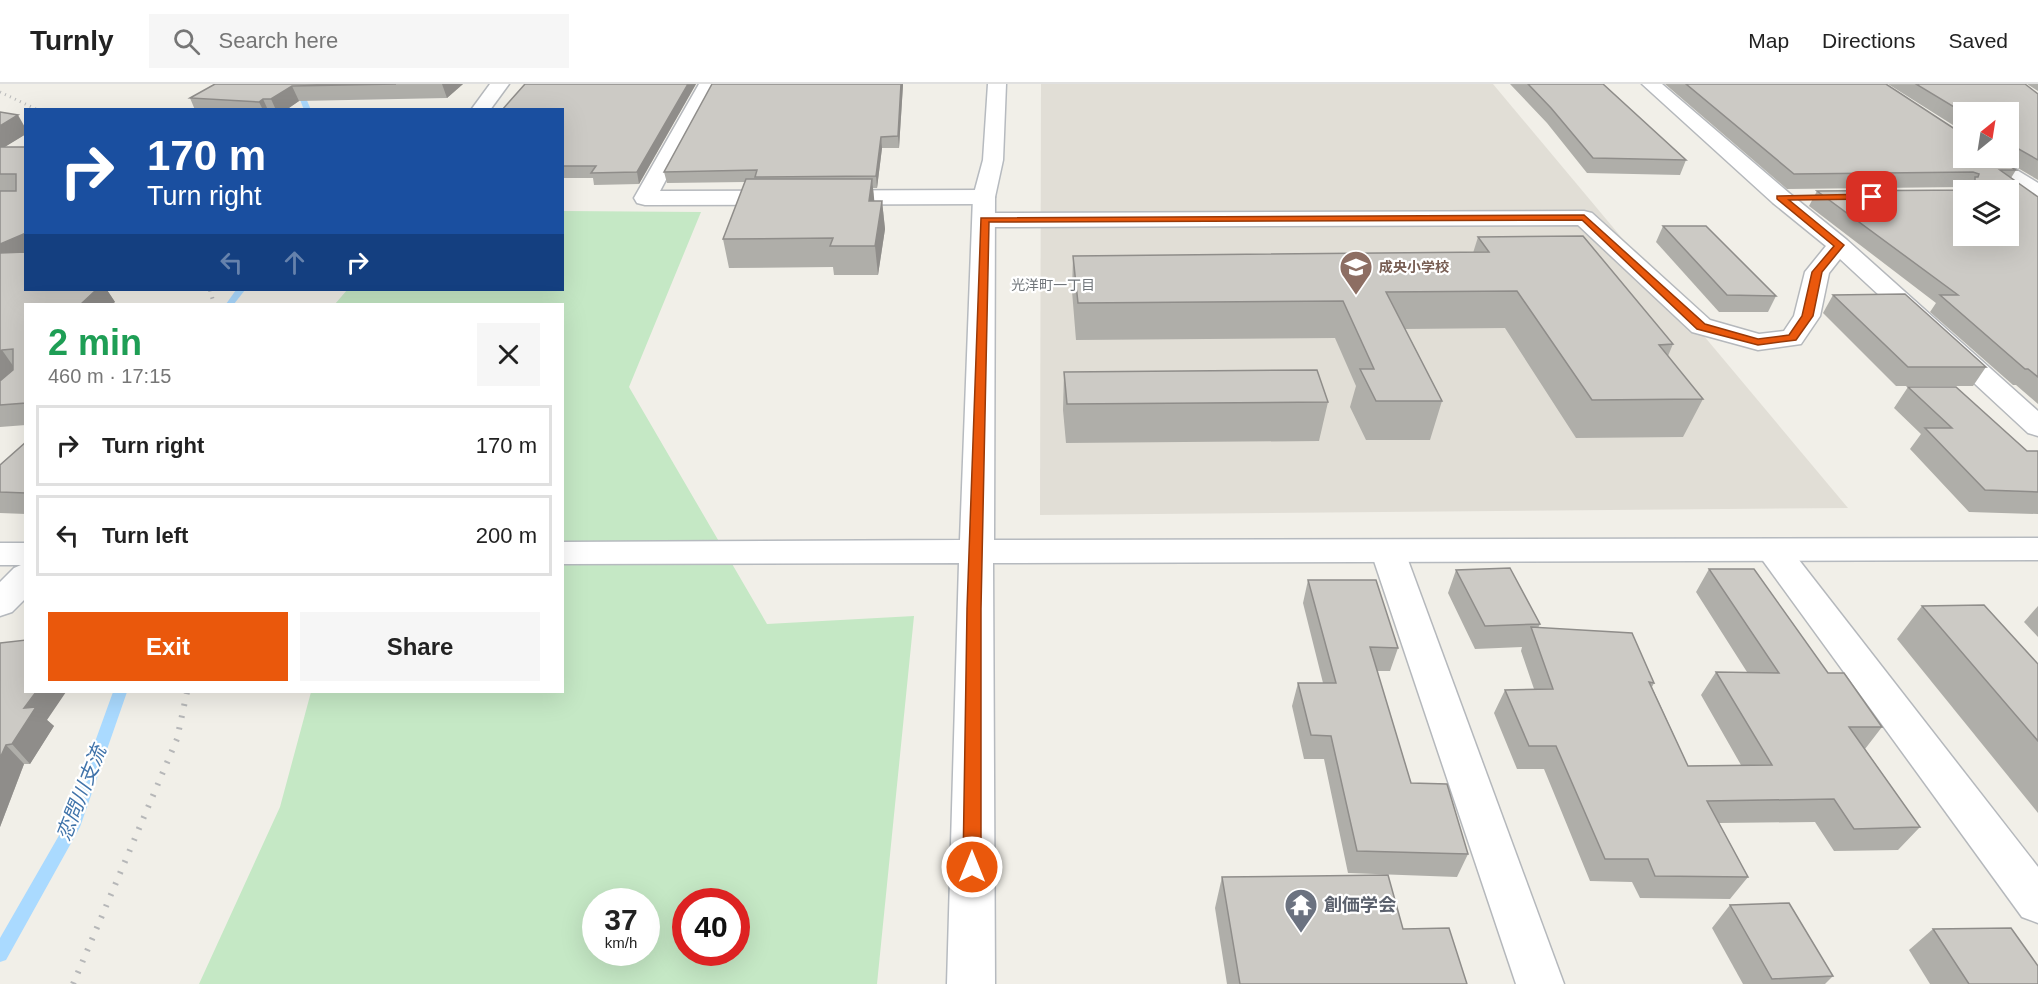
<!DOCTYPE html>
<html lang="en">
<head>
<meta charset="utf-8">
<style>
  body { margin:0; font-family:Arial,"Noto Sans JP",sans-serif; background:#f6f6f6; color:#222; height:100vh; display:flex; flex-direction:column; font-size:22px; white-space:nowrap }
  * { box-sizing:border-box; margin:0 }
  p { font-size:20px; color:#767676 }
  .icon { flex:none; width:33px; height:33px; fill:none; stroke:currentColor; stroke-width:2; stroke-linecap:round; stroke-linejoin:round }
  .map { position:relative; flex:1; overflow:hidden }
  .sheet { position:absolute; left:24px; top:219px; width:540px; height:390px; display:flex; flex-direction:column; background:#fff; border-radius:0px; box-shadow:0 6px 24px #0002 }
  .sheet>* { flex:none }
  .guide { position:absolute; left:24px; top:24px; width:540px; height:183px; border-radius:0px; box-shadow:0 6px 24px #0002; background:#1a4fa0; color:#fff; overflow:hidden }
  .needle { width:39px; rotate:30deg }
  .controls { position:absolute; left:1953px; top:18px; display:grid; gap:12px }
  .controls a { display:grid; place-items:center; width:66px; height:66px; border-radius:0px; background:#fff; box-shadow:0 6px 24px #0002; font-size:30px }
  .speed { position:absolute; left:582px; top:804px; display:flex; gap:12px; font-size:30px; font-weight:700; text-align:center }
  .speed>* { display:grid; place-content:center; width:78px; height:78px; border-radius:50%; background:#fff; box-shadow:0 6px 24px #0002; line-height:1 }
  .speed small { font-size:15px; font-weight:400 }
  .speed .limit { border:9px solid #d22; background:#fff; color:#111 }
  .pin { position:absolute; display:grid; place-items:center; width:51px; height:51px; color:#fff; margin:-26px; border-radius:12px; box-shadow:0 3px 9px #0006 }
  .me { position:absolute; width:66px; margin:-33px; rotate:0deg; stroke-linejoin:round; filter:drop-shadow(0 0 4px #0008) }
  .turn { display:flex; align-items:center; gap:21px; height:126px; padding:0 24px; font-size:27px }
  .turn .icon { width:78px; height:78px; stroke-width:2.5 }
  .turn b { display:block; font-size:42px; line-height:51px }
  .lanes { display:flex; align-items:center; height:57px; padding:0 24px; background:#0003; justify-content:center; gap:30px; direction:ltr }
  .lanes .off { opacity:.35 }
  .round { display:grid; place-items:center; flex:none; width:63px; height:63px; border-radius:0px; background:#f6f6f6 }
  .headline { display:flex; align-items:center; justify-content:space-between; height:102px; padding:0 24px }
  h1 { font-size:36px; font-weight:600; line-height:45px; color:#1e9e55 }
  .cta { display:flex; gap:12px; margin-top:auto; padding:12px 24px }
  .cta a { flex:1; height:69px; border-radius:0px; background:#ea580c; color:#fff; font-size:24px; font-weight:600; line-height:69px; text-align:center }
  .cta a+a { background:#f6f6f6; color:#222 }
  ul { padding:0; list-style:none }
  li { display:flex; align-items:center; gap:18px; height:81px; margin:0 12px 9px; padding:0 12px; border:3px solid #e0e0e0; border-radius:0px }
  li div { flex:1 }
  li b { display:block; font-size:22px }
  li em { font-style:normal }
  header { display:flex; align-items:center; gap:36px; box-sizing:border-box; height:84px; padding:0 30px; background:#fff; border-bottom:2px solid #e0e0e0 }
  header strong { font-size:28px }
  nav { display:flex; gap:33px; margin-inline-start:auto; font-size:21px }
  .search { width:420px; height:54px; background:#f6f6f6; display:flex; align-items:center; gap:15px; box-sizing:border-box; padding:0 21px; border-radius:0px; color:#767676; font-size:22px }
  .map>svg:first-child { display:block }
</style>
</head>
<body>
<header>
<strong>Turnly</strong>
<div class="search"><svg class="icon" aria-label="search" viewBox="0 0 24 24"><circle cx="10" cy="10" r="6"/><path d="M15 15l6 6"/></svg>Search here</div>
<nav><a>Map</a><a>Directions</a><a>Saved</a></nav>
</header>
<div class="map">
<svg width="2038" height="900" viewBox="0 0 2038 900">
  <rect width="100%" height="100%" fill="#f1efe8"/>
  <polygon fill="#e1ded6" points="1041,0 1493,0 1848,424 1040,431"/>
  <path fill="#c5e8c5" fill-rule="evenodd" d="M 563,127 L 701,128 L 629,303 L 767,540 L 914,532 L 877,900 L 199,900 L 280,723 L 311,608 L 562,608 L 562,220 L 335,220 L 347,206 L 562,206 ZM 596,818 L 646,818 L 646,868 L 596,868 ZM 686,818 L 736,818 L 736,868 L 686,868 Z"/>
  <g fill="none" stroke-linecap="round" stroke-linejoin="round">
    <g fill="#aadaff" fill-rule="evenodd">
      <polygon points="294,0 300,0 311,26 304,26"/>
      <polygon points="236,206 245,206 234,220 226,220"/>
      <polygon points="113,608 127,608 80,743 6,876 0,878 0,854 65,741"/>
    </g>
    <g stroke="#b5b8bc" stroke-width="3">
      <g id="street">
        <polygon points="490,0 509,0 490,26 471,26"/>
        <polygon points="699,0 717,0 660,107 984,106 992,108 995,113 992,118 984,120 645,121 637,119 634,114"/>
        <polygon points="1642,0 1662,0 1789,109 1847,156 2038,327 2038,352 2028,349 1840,175 1829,189 1820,232 1801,260 1758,266 1692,248 1578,141 984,143 976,141 973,136 976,131 984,129 1584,127 1592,129 1710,236 1759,250 1784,247 1794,232 1805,188 1826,162 1773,119"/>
        <polygon points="1974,74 1997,74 2038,99 2038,116 2030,114 1977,78"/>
        <polygon points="1773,455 1785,458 2038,783 2038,839 2022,833 1761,474 1756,466 1761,458"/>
        <polygon points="1388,457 1400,460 1405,468 1564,900 1516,900 1371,468 1376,460"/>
      </g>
    </g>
    <g stroke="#b6babf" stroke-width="3">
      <g id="secondary">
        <polygon points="988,0 1006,0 1003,76 995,113 994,456 2038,454 2038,476 993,479 995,900 947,900 959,479 562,480 562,458 960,456 973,113 983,76"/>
        <polygon points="0,459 26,459 26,514 12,528 0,532 0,498 14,484 21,481 0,481"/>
      </g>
    </g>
    <use href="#street" fill="#fff" fill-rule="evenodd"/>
    <use href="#secondary" fill="#fff" fill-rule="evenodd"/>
    <polyline stroke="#b6b7b8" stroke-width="3" stroke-dasharray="1 4.5" stroke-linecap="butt" points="0,8 38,26"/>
    <polyline stroke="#b6b7b8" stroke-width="4" stroke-dasharray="1.5 6" stroke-linecap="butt" points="210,206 214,220"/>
    <polyline stroke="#b6b7b8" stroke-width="6" stroke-dasharray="2 10" stroke-linecap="butt" points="73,900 177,655 187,608"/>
  </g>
  <g fill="#afaea9">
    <polygon points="215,0 463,0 447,14 299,17 286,26 195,26 190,14"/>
    <polygon points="525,0 696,0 639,100 594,101 593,94 562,94 562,26"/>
    <polygon points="903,0 899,64 882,64 877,104 873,104 874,117 882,117 885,145 878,191 834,191 833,183 729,184 723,155 745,98 667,99 664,88"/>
    <polygon points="1510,0 1603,0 1686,76 1680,91 1587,89 1547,39"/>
    <polygon points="1665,0 1886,0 2016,86 2011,94 2038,113 2038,320 2016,301 2013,301 1930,228 1936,219 1809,122 1817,107 1967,106 1969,104 1964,103 1787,105"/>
    <polygon points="1888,0 2025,0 2038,10 2038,96 2001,74 2008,74 2008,28 1964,28 1964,48"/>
    <polygon points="2027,0 2038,0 2038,7"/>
    <polygon points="0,28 26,45 26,50 4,63 26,63 26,206 107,206 115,218 112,220 26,220 26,341 0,343"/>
    <polygon points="1663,142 1776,212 1768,228 1719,228 1656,158"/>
    <polygon points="1478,153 1673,260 1668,272 1703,315 1683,353 1576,354 1505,244 1405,245 1442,317 1430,356 1366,356 1350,323 1356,302 1335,254 1076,256 1072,207 1073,172 1473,169"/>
    <polygon points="1833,211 1986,283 1973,302 1896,302 1823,229"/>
    <polygon points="1064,288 1328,318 1319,357 1066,359 1063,326"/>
    <polygon points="1908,303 2027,367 2038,367 2038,430 1969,428 1910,365 1921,350 1894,324"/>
    <polygon points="26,358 26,430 0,429 0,381"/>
    <polygon points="1709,485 1828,589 1882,643 1865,665 1920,743 1898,766 1834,767 1815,738 1719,739 1748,793 1730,815 1640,814 1632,798 1590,797 1544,685 1517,685 1494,629 1505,606 1534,605 1521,567 1522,563 1475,565 1448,509 1456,486 1540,540 1538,544 1654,599 1652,603 1688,682 1741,681 1701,611 1716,588 1747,588 1696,508"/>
    <polygon points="1308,496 1398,564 1390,587 1377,587 1411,699 1468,770 1457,793 1348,789 1324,675 1304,675 1292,622 1298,599 1323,599 1303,519"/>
    <polygon points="1922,522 2038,580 2038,729 1897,555"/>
    <polygon points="2038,522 2038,553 2024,538"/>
    <polygon points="0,559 47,636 54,642 30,680 24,680 0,743"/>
    <polygon points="1222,793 1403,845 1467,900 1227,900 1215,824"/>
    <polygon points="1730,821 1833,892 1825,900 1743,900 1712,844"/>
    <polygon points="1933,845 2038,900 1930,900 1909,866"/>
  </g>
  <g fill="#8f8d8a">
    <polygon points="442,0 463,0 447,14"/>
    <polygon points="688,0 696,0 639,100 637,88"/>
    <polygon points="901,0 903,0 903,1 899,64 898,52"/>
    <polygon points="292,2 299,17 286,26 276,26 271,15"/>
    <polygon points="263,15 268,26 263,26 259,18"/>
    <polygon points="18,31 26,45 26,50 0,66 0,42"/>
    <polygon points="881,53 882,64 877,104 876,92"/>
    <polygon points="872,95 875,123 869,117"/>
    <polygon points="882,117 885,145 878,191 875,162"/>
    <polygon points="26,149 26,174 0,186 0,160"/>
    <polygon points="96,206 107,206 115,218 112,220 81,220"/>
    <polygon points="2,266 16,286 0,301 0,267"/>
    <polygon points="36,608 66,608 47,636 54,642 30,680 12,660 24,624"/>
    <polygon points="6,661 24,680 0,743 0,674"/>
  </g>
  <g fill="#cccac5" stroke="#8f8d8a" stroke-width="1.5" fill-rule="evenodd">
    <polygon points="215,0 396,0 292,2 271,15 263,15 259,18 190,14"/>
    <polygon points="525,0 688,0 637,88 591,89 596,82 562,82 562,26 502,26"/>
    <polygon points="712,0 901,0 898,52 881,53 876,92 755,93 757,86 664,88"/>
    <polygon points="1528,0 1603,0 1686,76 1593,74 1551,24"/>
    <path d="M 1686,0 L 1886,0 L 1964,51 L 1964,74 L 1997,74 L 2016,86 L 2000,86 L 2038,113 L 2038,293 L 2028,285 L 2025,285 L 1940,211 L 1958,211 L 1817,107 L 1973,106 L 1975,104 L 1975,93 L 1978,93 L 1979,90 L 1973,88 L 1794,90 ZM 1964,106 L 2008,106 L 2008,152 L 1964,152 Z"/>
    <polygon points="1916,0 2025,0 2038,10 2038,76 2008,59 2008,28 1964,29"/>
    <polygon points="0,28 18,31 0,42"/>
    <polygon points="0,63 26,63 26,149 0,160 0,107 16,107 16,90 0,90"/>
    <polygon points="746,95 872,95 869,117 882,117 875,162 830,162 833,154 723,155"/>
    <polygon points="1663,142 1706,142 1776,212 1727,211"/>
    <polygon points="1583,152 1673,260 1659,261 1703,315 1592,316 1517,207 1386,208 1442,317 1376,317 1360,285 1374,285 1343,217 1078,219 1073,172 1489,168 1478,153"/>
    <polygon points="26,168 26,206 96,206 81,220 26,220 26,319 0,321 0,297 13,286 13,265 2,266 0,267 0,169"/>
    <polygon points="1905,210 1986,283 1908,283 1833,211"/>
    <polygon points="1317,286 1328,318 1067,320 1064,288"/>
    <polygon points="1908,303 1956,303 2027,367 2038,367 2038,408 1985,406 1925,344 1952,344"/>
    <polygon points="26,358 26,409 0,408 0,381"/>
    <polygon points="1510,484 1540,540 1485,542 1456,486"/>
    <polygon points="1709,485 1754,485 1828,589 1844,589 1882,643 1849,643 1920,743 1854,745 1834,715 1707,717 1748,793 1655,792 1648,775 1605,775 1556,662 1529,662 1505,606 1553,605 1531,543 1632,549 1654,599 1649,598 1688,682 1772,681 1716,588 1779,589"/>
    <polygon points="1308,496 1376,496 1398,564 1370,563 1411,699 1447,700 1468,770 1357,767 1331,652 1311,651 1298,599 1336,599"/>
    <polygon points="1984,521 2038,580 2038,657 1922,522"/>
    <polygon points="26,556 26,608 36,608 24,624 36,623 12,660 6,661 0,674 0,559"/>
    <polygon points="1388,791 1403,845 1449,844 1467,900 1240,900 1222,793"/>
    <polygon points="1789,819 1833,892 1772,895 1730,821"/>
    <polygon points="2011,844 2038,882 2038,900 1969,900 1933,845"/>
  </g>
  <polygon fill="#ea580c" stroke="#983908" stroke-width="1.5" points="1872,110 1875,111 1875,115 1789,116 1844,161 1822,188 1813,232 1796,256 1758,261 1697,245 1582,136 989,138 981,525 981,783 978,789 972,791 965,789 963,783 967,525 981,134 1584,131 1705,240 1758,255 1789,251 1802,232 1812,188 1834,162 1777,115 1777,112"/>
  <defs>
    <g id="school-pin" transform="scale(1.725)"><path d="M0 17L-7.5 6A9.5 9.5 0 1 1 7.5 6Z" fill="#8d6e63" stroke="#fff"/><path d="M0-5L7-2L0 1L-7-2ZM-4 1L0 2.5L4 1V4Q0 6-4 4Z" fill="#fff"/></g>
    <g id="temple-pin" transform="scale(1.725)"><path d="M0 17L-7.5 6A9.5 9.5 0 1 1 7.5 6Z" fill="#6b7280" stroke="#fff"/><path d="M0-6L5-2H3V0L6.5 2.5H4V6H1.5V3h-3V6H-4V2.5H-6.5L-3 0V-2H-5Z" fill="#fff"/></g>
  </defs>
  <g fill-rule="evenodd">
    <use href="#school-pin" x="1356" y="183"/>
    <use href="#temple-pin" x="1301" y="821"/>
  </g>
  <g text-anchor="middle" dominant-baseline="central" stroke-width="4.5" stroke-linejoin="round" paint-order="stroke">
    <g font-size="14" font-weight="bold" fill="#785e54" stroke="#fff" text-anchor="start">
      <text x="1379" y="183">成央小学校</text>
    </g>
    <g font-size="14" fill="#70757a" stroke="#fff">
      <text x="1053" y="201">光洋町一丁目</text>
    </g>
    <g font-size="18" font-weight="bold" fill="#5b616d" stroke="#fff" text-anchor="start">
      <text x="1324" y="821">創価学会</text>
    </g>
    <g font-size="20" font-style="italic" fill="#4174aa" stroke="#fff">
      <text transform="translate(81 709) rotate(-68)">恋問川支流</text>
    </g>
  </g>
</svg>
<div class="controls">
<a><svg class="needle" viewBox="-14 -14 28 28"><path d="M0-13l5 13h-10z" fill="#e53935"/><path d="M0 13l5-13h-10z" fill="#767676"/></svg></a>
<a><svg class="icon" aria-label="layers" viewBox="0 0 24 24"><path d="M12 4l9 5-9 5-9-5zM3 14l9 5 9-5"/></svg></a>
</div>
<div class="speed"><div>37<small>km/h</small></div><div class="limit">40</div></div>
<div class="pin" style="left:1872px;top:113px;background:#d93025"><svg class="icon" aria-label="arrive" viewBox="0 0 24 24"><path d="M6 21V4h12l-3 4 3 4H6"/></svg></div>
<svg class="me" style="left:972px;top:783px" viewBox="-20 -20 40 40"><circle r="17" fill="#ea580c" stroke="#fff" stroke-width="3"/><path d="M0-11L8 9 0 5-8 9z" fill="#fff"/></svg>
<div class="guide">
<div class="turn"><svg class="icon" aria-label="right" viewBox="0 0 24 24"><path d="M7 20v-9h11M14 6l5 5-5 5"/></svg><div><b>170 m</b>Turn right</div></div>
<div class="lanes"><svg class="icon off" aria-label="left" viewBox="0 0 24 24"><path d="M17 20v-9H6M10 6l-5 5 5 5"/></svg><svg class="icon off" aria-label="ahead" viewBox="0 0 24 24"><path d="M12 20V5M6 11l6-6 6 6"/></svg><svg class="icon" aria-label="right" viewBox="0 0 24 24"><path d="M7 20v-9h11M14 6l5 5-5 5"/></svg></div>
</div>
<section class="sheet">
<div class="headline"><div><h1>2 min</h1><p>460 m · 17:15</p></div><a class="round"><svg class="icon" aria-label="close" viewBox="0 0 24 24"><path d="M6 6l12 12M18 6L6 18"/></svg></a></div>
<ul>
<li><svg class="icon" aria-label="right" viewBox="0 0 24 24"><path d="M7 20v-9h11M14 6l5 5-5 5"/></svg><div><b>Turn right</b></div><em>170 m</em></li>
<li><svg class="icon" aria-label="left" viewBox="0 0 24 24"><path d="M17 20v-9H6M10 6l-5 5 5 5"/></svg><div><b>Turn left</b></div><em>200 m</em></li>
</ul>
<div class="cta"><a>Exit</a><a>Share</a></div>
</section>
</div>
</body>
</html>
